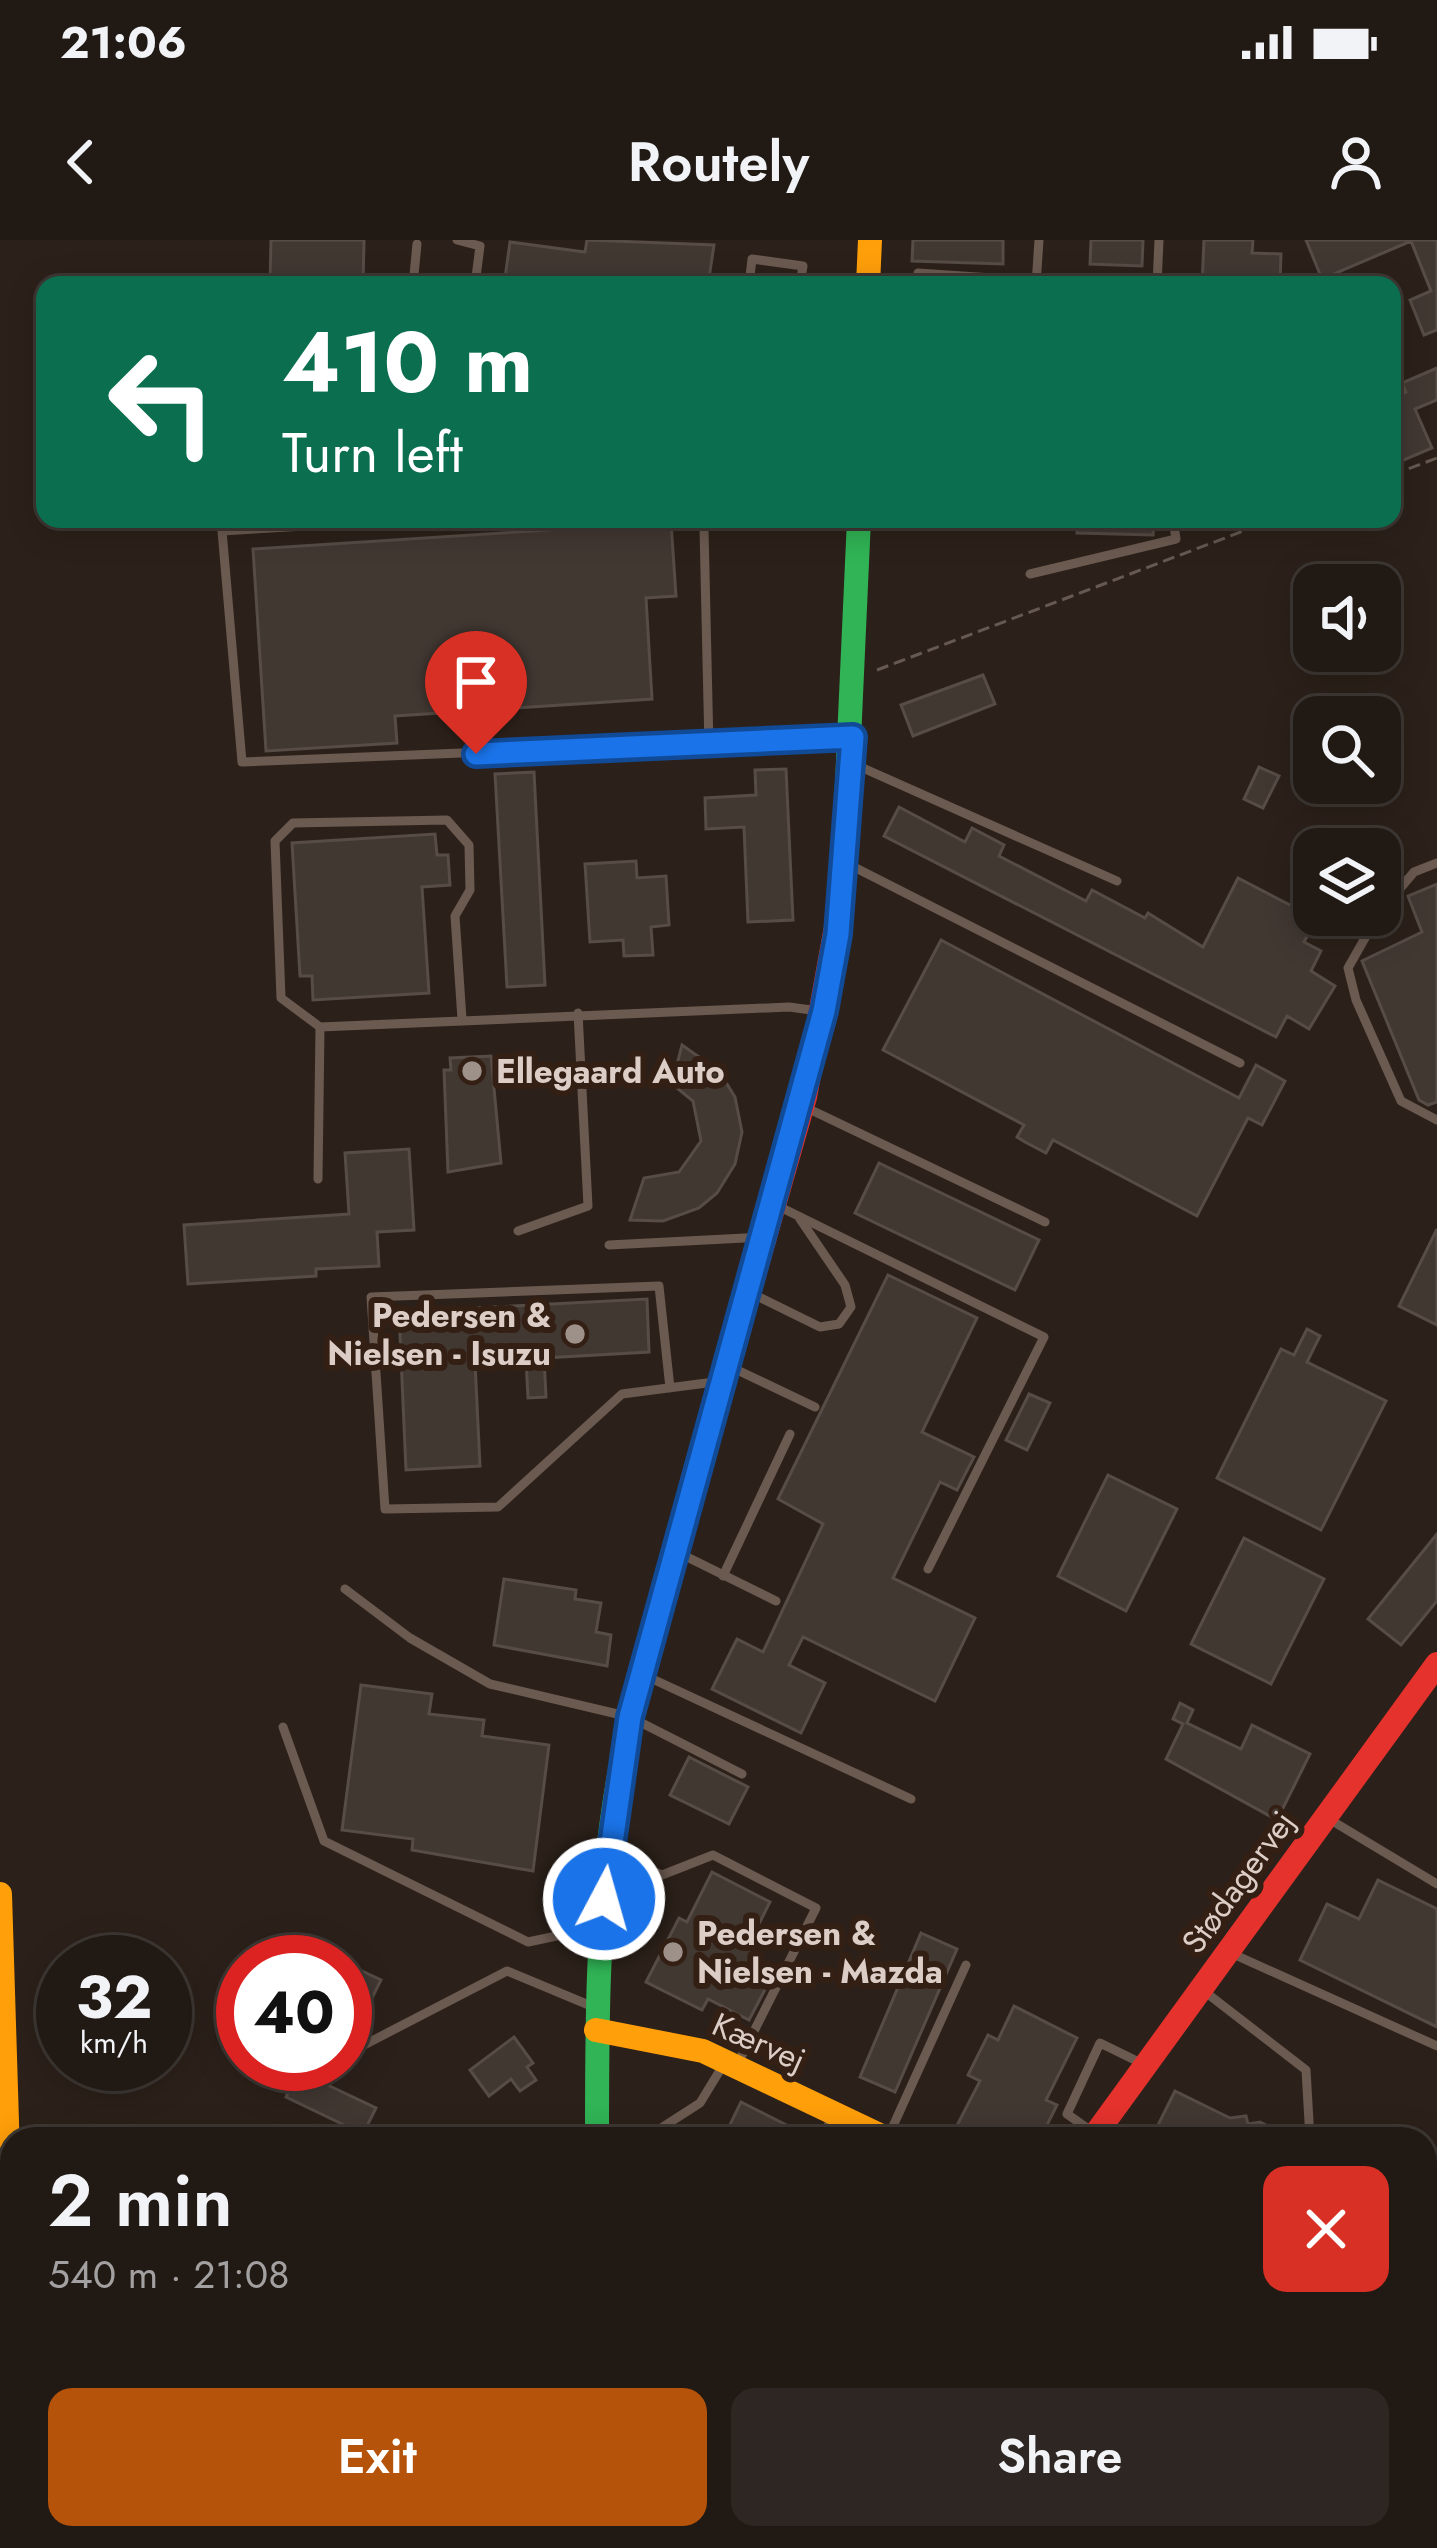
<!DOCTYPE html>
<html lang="en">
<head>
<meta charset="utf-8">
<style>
  body { margin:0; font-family:Jost,sans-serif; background:#2d2622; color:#f1f3f6; height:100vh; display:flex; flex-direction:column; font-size:45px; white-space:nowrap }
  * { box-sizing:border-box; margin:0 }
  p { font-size:39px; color:#a2a0a0 }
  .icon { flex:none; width:66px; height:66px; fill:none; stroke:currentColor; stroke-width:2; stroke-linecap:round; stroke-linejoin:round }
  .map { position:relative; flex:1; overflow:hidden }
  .side { position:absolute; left:0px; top:1887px; width:1437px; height:423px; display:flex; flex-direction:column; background:#211914; border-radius:36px 36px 0 0; box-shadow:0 6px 30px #0003,0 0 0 3px #3e3834 }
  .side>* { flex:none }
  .top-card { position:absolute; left:36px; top:36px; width:1365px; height:252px; border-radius:24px; box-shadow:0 6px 30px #0003,0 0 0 3px #3e3834; background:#0b6e4f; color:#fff; overflow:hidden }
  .controls { position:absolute; left:1293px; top:324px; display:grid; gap:24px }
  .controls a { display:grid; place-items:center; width:108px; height:108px; border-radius:24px; background:#211914; box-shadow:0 6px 30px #0003,0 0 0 3px #3e3834; font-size:60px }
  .speed { position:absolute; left:36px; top:1695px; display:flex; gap:24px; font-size:60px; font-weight:700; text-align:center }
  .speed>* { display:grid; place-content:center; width:156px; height:156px; border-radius:50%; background:#211914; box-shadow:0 6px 30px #0003,0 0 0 3px #3e3834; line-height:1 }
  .speed small { font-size:30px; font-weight:400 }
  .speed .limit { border:18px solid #d22; background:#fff; color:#111 }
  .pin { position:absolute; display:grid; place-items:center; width:102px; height:102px; color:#fff; margin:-123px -51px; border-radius:50% 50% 50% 0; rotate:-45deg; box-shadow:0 0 12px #0007 }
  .pin .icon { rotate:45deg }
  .me { position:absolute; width:132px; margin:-66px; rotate:6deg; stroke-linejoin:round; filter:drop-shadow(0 0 9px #0008) }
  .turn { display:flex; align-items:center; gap:42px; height:252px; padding:0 48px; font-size:54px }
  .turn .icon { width:156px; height:156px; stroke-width:2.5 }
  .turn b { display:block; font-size:84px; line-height:102px }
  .round { display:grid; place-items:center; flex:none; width:126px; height:126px; border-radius:24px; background:#2d2622 }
  .headline { display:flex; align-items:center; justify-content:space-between; height:204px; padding:0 48px }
  h1 { font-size:72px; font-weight:600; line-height:90px }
  .button { display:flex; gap:24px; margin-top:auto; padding:24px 48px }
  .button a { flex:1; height:138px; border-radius:24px; background:#b45309; color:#fff; font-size:48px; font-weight:600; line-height:138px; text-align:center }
  .button a+a { background:#2d2622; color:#f1f3f6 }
  .status { display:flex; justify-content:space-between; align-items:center; height:84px; padding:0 60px; background:#211914; direction:ltr }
  .status svg { height:33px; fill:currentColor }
  header { display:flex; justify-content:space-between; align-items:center; height:156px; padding:0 48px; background:#211914; font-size:54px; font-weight:600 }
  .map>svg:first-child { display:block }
</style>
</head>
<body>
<div class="status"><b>21:06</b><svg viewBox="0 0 49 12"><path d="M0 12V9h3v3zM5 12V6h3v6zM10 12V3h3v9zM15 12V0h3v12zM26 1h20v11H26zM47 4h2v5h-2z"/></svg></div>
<header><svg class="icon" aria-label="back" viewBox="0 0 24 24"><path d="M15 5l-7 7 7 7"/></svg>Routely<svg class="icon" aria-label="person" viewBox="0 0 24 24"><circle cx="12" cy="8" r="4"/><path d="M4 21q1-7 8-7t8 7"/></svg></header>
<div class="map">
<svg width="1437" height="2308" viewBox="0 0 1437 2308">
  <rect width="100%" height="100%" fill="#2c211a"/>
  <g fill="#423832" stroke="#574c46" stroke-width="3">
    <polygon points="271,0 364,0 363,45 270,45"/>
    <polygon points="587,0 714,5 708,45 504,45 510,2 585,12"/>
    <polygon points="913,0 1003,0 1003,24 912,21"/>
    <polygon points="1091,0 1143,0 1142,26 1090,24"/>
    <polygon points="1204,0 1253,0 1252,13 1281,14 1280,45 1202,45"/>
    <polygon points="1306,0 1437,0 1437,90 1424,95 1410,60 1431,51 1411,1 1322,39"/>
    <polygon points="1437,128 1437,160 1415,169 1432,208 1392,225 1392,158 1406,152 1402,143"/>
    <polygon points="1077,279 1154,279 1153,295 1077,293"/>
    <polygon points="671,282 676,356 646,358 652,459 395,476 397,503 266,511 253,309"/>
    <polygon points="983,435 995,464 913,496 901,465"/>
    <polygon points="1259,527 1279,536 1263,568 1244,559"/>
    <polygon points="786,529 793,680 748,682 744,587 706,589 705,558 756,555 755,530"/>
    <polygon points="534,532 545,745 507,747 495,534"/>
    <polygon points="899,567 965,602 972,588 1004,605 999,616 1086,661 1092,650 1145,678 1148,673 1203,707 1238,638 1317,679 1304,702 1321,711 1311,731 1335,746 1309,789 1287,776 1276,797 884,596"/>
    <polygon points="435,594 437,615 448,615 450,645 422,647 429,753 313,760 312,736 300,736 292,603"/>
    <polygon points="636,621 637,638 666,636 669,685 651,687 653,715 624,716 623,700 590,702 585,624"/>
    <polygon points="1437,644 1437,862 1428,865 1419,860 1362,721 1422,692 1408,656"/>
    <polygon points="941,700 1239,858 1256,825 1285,841 1262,885 1248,878 1197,976 1053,900 1046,913 1025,902 1017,897 1024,885 883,810"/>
    <polygon points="682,805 719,831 735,857 742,892 735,924 717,953 699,968 663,981 630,980 644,938 679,932 701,901 693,861 672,844"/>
    <polygon points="491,816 501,923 448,932 444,830 451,830 450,818"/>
    <polygon points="409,909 414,990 377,992 379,1026 316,1029 316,1036 188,1044 184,985 349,974 345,913"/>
    <polygon points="879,923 1039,1000 1015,1050 855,973"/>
    <polygon points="1437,989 1437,1085 1399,1066"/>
    <polygon points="888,1035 977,1078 922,1192 974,1217 957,1250 940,1242 893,1338 975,1378 935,1461 803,1397 789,1425 825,1443 801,1493 712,1449 737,1399 763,1412 823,1284 778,1259"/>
    <polygon points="647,1059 649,1112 544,1118 546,1157 528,1158 526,1119 475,1122 480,1226 406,1230 399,1072"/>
    <polygon points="1307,1089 1320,1096 1307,1122 1386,1161 1321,1290 1217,1238 1281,1109 1294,1115"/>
    <polygon points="1029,1154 1050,1163 1027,1210 1006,1200"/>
    <polygon points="1108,1235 1177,1269 1126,1371 1058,1336"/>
    <polygon points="1437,1294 1437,1361 1401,1405 1368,1379"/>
    <polygon points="1244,1298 1324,1339 1271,1444 1191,1404"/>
    <polygon points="504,1339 576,1350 575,1359 601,1363 596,1392 611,1395 607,1426 494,1405"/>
    <polygon points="361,1445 432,1454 429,1474 484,1480 482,1496 549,1505 533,1631 412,1610 413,1599 342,1590"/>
    <polygon points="1180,1463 1193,1470 1187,1483 1241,1509 1252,1485 1310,1514 1277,1580 1166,1519 1183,1484 1173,1479"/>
    <polygon points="689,1517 748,1547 729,1584 670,1555"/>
    <polygon points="712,1632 770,1662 747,1708 758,1714 748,1734 768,1744 749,1780 708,1759 702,1770 646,1742 679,1678 687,1682"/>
    <polygon points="1378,1640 1437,1669 1437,1787 1300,1720 1327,1664 1359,1679"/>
    <polygon points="921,1693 957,1709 895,1852 860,1837"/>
    <polygon points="345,1723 381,1740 364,1774 345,1765"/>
    <polygon points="1014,1766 1077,1798 1046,1860 1057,1865 1040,1899 965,1899 953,1893 980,1841 968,1835 988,1795 998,1800"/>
    <polygon points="514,1797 533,1823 527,1827 536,1840 520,1851 511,1839 489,1856 470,1830"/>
    <polygon points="298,1831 376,1868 363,1894 286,1857"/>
    <polygon points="1175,1851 1230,1878 1246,1876 1248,1884 1260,1882 1293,1899 1151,1899"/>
    <polygon points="741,1862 812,1898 812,1899 723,1899"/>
  </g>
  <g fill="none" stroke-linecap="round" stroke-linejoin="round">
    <g stroke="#665952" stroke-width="3" stroke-dasharray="12 6" stroke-linecap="butt">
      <polyline points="1392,235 1437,218"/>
      <polyline points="877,430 1275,279"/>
    </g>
    <g stroke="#6b5a50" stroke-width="9">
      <polyline points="457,0 480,6 475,45"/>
      <polyline points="918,33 1036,41"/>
      <polyline points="413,45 417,4"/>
      <polyline points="749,45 752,19 803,26 800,45"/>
      <polyline points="1036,45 1039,0"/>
      <polyline points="1157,45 1159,0"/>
      <polyline points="425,279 222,291 242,522 848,497"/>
      <polyline points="697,279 704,289 709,507"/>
      <polyline points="1200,279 1202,285 1218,279"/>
      <polyline points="903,283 904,279"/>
      <polyline points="1030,334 1176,299 1173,279"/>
      <polyline points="856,525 1117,641"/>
      <polyline points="850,625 1240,823"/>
      <polyline points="1380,672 1414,632 1437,623"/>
      <polyline points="1378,675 1348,728 1356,760 1401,861 1437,880"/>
      <polyline points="462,779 455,676 470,650 469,605 447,580 293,583 275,601 281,758 320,787 789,767 819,771"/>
      <polyline points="807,868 1045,982"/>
      <polyline points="318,939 320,787"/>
      <polyline points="780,967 1044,1097 928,1329"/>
      <polyline points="518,991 588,966 578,773"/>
      <polyline points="609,1005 764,997"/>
      <polyline points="753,1054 820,1087 839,1084 851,1067 845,1045 800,979"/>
      <polyline points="733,1128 815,1167"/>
      <polyline points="670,1148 659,1046 371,1057 385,1269 498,1267 622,1154 722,1141"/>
      <polyline points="679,1313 776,1361"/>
      <polyline points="723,1336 790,1194"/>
      <polyline points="345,1349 410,1398 490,1444 630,1477 742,1534"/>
      <polyline points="646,1436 911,1559"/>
      <polyline points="283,1487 324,1601 528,1702 566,1694 599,1705"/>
      <polyline points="1329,1579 1437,1644"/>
      <polyline points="609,1614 662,1635 713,1615 816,1668 737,1825"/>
      <polyline points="1233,1714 1437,1806"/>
      <polyline points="1204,1751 1306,1830 1310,1899"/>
      <polyline points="364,1805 507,1731 596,1768"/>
      <polyline points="1094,1893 1067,1874 1100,1803 1141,1823"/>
      <polyline points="889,1895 966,1725"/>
      <polyline points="654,1899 655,1892 700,1863 725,1822"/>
      <polyline points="821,1899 832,1878"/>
      <polyline points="1425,2247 1437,2220"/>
      <polyline points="1425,2283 1437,2288"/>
      <polyline points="666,2298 666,2308"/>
      <polyline points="1041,2298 1041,2308"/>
      <polyline points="1274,2308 1276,2298"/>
    </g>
    <g stroke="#30b455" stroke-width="24">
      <polyline points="842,654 859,279"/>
      <path d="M 597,1899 C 597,1792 597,1685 612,1580 C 628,1462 663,1347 697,1234"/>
    </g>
    <g stroke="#ff9f0a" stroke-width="24">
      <polyline points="868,45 870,0"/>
      <polyline points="0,1654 12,2045"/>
      <polyline points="596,1790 703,1811 888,1899"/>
      <polyline points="1425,2163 1437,2168"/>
      <polyline points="600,2298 600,2308"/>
    </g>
    <g stroke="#e5322d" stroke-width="24">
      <polyline points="697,1234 805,857 842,654"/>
      <polyline points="1092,1899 1437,1424"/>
      <polyline points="20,2298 20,2308"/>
    </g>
  </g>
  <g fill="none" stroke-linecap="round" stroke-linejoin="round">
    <g stroke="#114b97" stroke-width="30">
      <polyline id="route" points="476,514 853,497 838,694 824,771 630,1477 604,1659"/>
    </g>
    <use href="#route" stroke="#1a73e8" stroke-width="21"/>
  </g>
  <g fill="#9e918a" stroke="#331f13" stroke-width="4.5">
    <circle cx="472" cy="831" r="12"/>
    <circle cx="575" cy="1094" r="12"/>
    <circle cx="673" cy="1712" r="12"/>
  </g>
  <g text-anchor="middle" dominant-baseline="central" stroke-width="12" stroke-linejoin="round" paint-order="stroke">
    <g font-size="33" font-weight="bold" fill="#dccec7" stroke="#331f13" text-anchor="start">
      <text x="496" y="831">Ellegaard Auto</text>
      <text x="551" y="1075" text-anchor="end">Pedersen &amp;<tspan x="551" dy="38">Nielsen - Isuzu</tspan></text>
      <text x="697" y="1693">Pedersen &amp;<tspan x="697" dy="38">Nielsen - Mazda</tspan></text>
    </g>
    <g font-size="33" fill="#dccec7" stroke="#331f13">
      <text transform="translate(1238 1642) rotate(-54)">Stødagervej</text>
      <text transform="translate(759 1802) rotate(24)">Kærvej</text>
    </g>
  </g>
</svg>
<div class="controls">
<a><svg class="icon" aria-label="sound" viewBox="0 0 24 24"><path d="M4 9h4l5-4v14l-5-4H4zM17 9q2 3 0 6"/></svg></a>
<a><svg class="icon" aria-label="search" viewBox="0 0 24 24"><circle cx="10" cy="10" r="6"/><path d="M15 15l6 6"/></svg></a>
<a><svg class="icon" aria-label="layers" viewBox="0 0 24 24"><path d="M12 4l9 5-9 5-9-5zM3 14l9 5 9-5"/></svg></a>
</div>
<div class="speed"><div>32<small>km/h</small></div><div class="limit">40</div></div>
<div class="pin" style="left:476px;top:514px;background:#d93025"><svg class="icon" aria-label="arrive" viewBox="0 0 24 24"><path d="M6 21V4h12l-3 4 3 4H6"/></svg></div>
<svg class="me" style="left:604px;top:1659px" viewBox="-20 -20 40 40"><circle r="17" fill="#1a73e8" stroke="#fff" stroke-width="3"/><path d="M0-11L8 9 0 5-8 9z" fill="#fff"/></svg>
<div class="top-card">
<div class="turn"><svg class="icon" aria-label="left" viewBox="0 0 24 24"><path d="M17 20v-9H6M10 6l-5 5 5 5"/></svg><div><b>410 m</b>Turn left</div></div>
</div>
<section class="side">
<div class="headline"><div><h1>2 min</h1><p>540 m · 21:08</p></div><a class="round" style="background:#d93025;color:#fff"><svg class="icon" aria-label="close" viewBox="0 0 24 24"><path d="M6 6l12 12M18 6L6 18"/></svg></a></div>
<div class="button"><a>Exit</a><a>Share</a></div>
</section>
</div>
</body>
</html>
